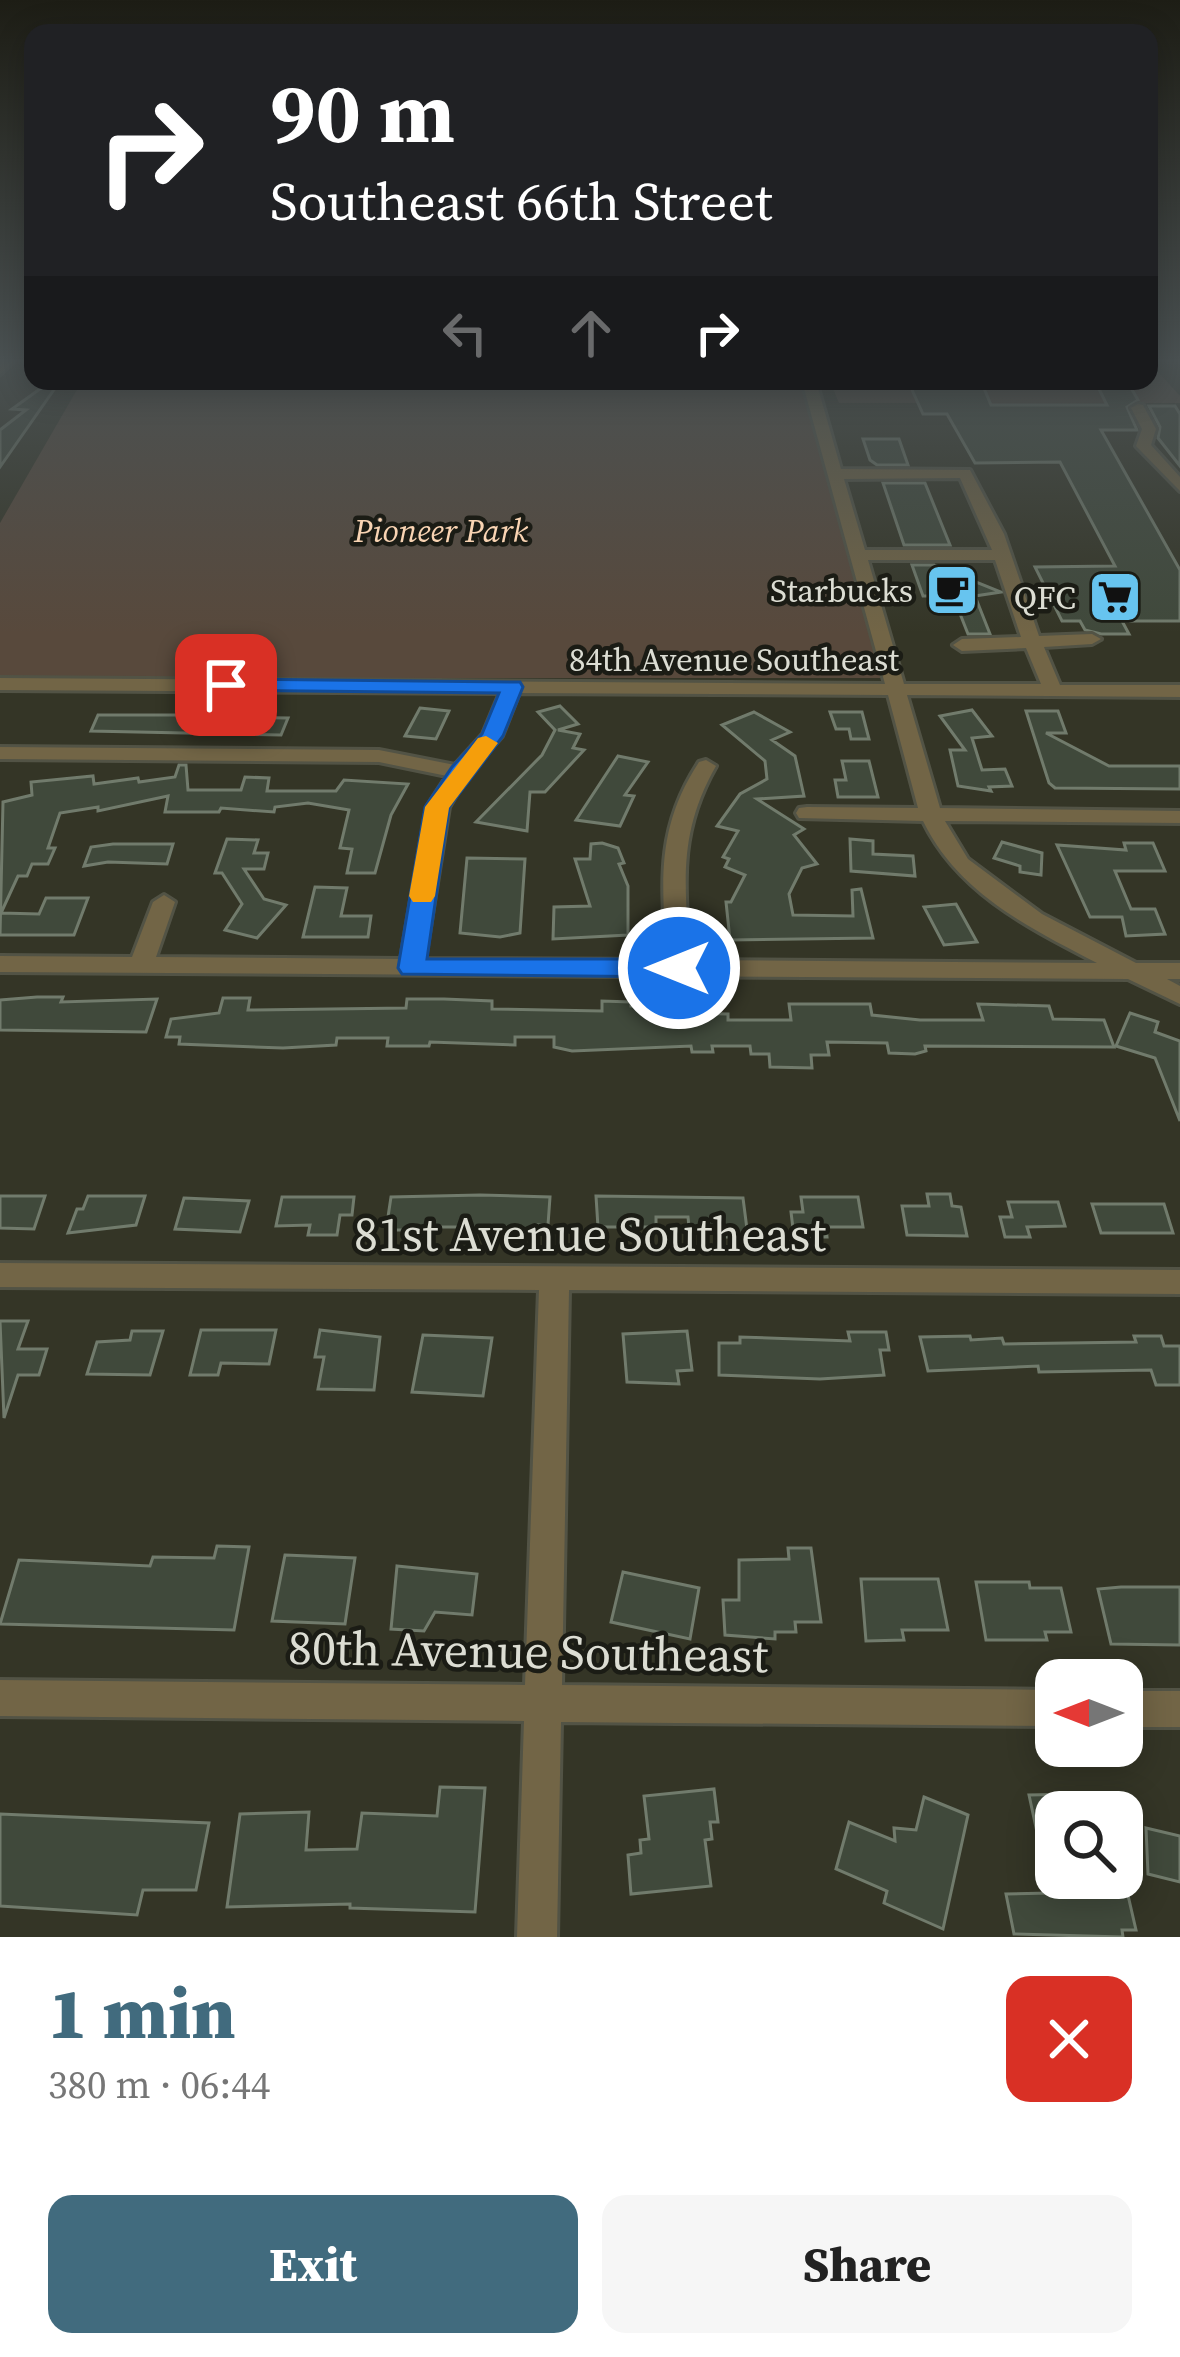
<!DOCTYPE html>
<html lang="en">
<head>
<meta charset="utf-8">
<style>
  body { margin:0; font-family:"Source Serif 4",serif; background:#f6f6f6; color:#222; height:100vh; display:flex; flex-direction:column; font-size:45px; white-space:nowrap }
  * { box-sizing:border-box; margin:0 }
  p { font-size:39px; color:#767676 }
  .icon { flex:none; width:66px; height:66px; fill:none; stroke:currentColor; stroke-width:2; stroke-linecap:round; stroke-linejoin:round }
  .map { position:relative; height:1937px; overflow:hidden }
  .side { display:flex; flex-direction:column; background:#fff; flex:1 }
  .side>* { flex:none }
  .guide { position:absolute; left:24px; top:24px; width:1134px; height:366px; border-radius:24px; box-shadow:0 6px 30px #0003; background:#202124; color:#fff; overflow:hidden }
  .needle { width:78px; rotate:270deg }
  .controls { position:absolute; left:1035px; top:1659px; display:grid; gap:24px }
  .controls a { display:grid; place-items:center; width:108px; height:108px; border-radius:24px; background:#fff; box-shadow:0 6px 30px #0003; font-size:60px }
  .pin { position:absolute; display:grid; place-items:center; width:102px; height:102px; color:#fff; margin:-51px; border-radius:24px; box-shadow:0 6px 18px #0006 }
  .me { position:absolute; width:132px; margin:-66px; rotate:270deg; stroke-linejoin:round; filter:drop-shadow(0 0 9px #0008) }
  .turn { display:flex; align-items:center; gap:42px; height:252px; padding:0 48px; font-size:54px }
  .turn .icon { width:156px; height:156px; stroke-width:2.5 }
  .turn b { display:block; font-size:84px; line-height:102px }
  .lanes { display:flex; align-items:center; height:114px; padding:0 48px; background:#0003; justify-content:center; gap:60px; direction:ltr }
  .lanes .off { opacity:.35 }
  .round { display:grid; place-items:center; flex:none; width:126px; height:126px; border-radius:24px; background:#f6f6f6 }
  .summary { display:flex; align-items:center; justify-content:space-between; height:204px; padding:0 48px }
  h1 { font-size:72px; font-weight:800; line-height:90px; color:#416b7e }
  .button { display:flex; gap:24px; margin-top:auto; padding:24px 48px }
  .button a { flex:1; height:138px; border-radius:24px; background:#416b7e; color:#fff; font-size:48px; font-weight:800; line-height:138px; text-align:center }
  .button a+a { background:#f6f6f6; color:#222 }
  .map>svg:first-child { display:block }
</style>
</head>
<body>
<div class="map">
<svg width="1180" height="1937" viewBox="0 0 1180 1937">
  <rect width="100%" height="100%" fill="#343526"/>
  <g fill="#58493c">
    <polygon points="1149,362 1180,396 1180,403 974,404 975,384 982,381 1131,386 1134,381 1149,381"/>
    <polygon points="82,381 802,381 883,678 0,678 0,523"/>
    <polygon points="830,381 903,381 902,386 948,387 957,403 839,403"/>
  </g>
  <g fill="#40493b" stroke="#717b6c" stroke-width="3">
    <polygon points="51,381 60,381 0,467 0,430 26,410 12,409"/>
    <polygon points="908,381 981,381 991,405 1107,405 1095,381 1127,381 1138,400 1127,407 1137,430 1101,430 1180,570 1180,621 1122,621 1129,634 1101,634 1085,630 1080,621 1062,621 1035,567 1115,566 1060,462 975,463 947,414 923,414"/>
    <polygon points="1149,406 1175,406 1180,414 1180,466 1158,438 1160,427"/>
    <polygon points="863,439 899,439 908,465 877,465 870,460"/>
    <polygon points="883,483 925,483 950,545 904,545"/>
    <polygon points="912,565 934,565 1001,592 975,596 990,634 968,634 953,596 923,596"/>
    <polygon points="560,706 578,724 558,730 580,734 573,748 584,750 545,792 530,792 527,831 476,822 542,755 555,730 538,712"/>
    <polygon points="420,708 449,711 436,739 405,736"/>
    <polygon points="182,709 226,709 223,717 288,718 281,735 91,731 98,715 180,715"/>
    <polygon points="972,710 992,736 972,738 982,770 1005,769 1012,786 989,787 991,791 958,786 950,750 965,750 940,716"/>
    <polygon points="1026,711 1058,711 1066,733 1046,733 1109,766 1180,766 1180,789 1055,788 1049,783"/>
    <polygon points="754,712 790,732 772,740 795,756 804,796 757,799 804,829 794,835 817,864 802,868 789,894 793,915 853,916 852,890 861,889 873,938 730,940 726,902 731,902 745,875 725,867 729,859 723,857 738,831 717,826 740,794 767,779 765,761 722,725"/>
    <polygon points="830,712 862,712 869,739 851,739 849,729 836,729"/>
    <polygon points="618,756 648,762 625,795 634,796 620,826 576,820"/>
    <polygon points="842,761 869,761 878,797 838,797 835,780 846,780"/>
    <polygon points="179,765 186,765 188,790 241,790 245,777 269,778 267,791 336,791 344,780 408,784 391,815 375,873 347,873 352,849 340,848 349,810 308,803 275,807 274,812 221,808 219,812 165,812 168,796 98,811 98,807 60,813 48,848 55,848 48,864 32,864 27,876 18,876 1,913 39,914 46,898 88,898 74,935 0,935 3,802 32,795 31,782 93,776 94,784 138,778 139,782 175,777"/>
    <polygon points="227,839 258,840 254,853 268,853 264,869 244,869 264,899 286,905 257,938 225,930 242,904 222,873 215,873"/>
    <polygon points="850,839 873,841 873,854 913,856 915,876 851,871"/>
    <polygon points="1002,842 1042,853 1041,875 1020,872 1020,866 994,858"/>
    <polygon points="602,843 618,848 624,863 619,864 628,886 628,935 553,939 554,907 590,906 575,859 590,859 591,844"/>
    <polygon points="1124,843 1153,843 1165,871 1115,871 1131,909 1155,909 1165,934 1126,936 1122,917 1090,917 1057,845 1126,850"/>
    <polygon points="113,844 173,844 167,864 108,862 84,866 91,847"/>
    <polygon points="467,858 525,859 520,933 500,937 460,933"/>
    <polygon points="315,887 347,888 341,916 371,916 368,937 303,937"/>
    <polygon points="956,904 977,942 944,945 924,907"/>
    <polygon points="37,997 63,997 61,1002 157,999 146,1032 0,1030 0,1000"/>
    <polygon points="223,998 250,998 248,1010 406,1008 407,999 444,999 492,1001 492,1009 602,1011 602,1001 631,1002 631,1006 681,1006 681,1013 728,1014 728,1020 791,1020 789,1004 870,1004 872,1015 920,1020 983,1020 978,1004 1049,1006 1053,1019 1104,1020 1114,1047 925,1046 926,1051 915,1054 889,1053 887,1043 827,1042 829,1055 811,1055 812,1068 770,1067 769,1054 751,1054 750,1046 712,1046 713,1052 692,1052 691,1046 572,1051 554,1047 554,1037 515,1037 515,1045 430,1042 429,1046 387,1046 388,1038 337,1038 336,1045 283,1048 179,1044 180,1037 166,1037 171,1019 219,1013"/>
    <polygon points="1130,1013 1158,1022 1155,1032 1180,1041 1180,1121 1155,1058 1116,1046"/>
    <polygon points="927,1194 950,1194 952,1206 961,1207 967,1236 907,1235 902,1206 929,1206"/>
    <polygon points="480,1195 550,1197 548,1225 538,1225 537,1236 511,1235 512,1227 428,1227 427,1241 409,1240 410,1230 386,1230 391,1197"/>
    <polygon points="0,1196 45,1196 34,1229 0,1228"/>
    <polygon points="88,1196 145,1196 136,1225 68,1233 77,1209 83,1209"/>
    <polygon points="596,1196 743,1198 748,1237 726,1237 726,1231 716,1231 715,1227 689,1227 688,1217 656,1217 656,1227 598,1227"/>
    <polygon points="282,1197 354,1197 352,1215 340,1215 337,1235 308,1235 310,1225 276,1226"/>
    <polygon points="801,1197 858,1197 863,1227 826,1227 827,1237 794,1237 791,1212 803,1212"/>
    <polygon points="184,1198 249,1201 240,1232 175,1229"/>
    <polygon points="1008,1202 1058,1202 1065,1226 1027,1227 1030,1237 1005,1237 1000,1217 1012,1217"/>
    <polygon points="1092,1204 1164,1204 1173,1233 1101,1233"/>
    <polygon points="0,1321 28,1321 18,1349 47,1349 39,1375 18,1375 4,1418"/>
    <polygon points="201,1330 276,1330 269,1364 221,1363 218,1375 190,1375"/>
    <polygon points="320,1330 380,1337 374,1390 318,1389 324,1357 315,1357"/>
    <polygon points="132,1331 163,1331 150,1375 87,1374 97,1342 130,1340"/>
    <polygon points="687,1331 692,1370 677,1371 679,1384 627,1382 623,1334"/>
    <polygon points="848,1332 886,1332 889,1350 880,1350 884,1375 820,1379 719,1375 719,1343 740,1343 740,1337 850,1341"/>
    <polygon points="423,1335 492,1338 483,1396 412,1392"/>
    <polygon points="970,1336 971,1340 1002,1338 1004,1344 1136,1342 1134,1336 1161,1336 1164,1346 1180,1346 1180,1385 1156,1385 1151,1370 1039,1372 1038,1366 928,1371 920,1337"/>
    <polygon points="217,1546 249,1547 234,1630 0,1624 19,1560 150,1566 153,1557 214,1558"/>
    <polygon points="788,1548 811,1548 821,1622 795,1622 796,1632 775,1632 775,1639 725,1635 723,1600 739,1600 739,1560 789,1559"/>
    <polygon points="285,1555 355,1558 345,1624 272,1621"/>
    <polygon points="397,1566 477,1574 472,1615 435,1612 424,1631 391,1629"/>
    <polygon points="623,1572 699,1588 690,1639 611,1622"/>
    <polygon points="861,1579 938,1579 948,1630 902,1630 904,1640 866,1641"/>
    <polygon points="976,1582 1029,1582 1030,1588 1061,1588 1071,1632 1045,1632 1047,1640 986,1640"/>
    <polygon points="1121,1587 1180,1587 1180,1645 1111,1644 1098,1589"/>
    <polygon points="440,1787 485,1788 475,1912 350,1908 350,1904 227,1907 240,1814 309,1812 306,1850 357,1849 362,1813 437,1816"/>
    <polygon points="714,1789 718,1822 710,1822 712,1839 705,1840 711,1886 631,1894 628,1855 641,1853 640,1840 649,1839 644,1796"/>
    <polygon points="1079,1794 1084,1812 1056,1812 1056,1878 1085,1880 1088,1891 1127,1891 1136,1930 1122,1930 1123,1937 1014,1934 1006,1894 1050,1893 1029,1795"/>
    <polygon points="924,1797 968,1815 943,1929 884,1903 887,1891 836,1869 849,1822 895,1841 894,1828 916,1830"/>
    <polygon points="0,1814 209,1823 196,1890 143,1890 137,1915 0,1906"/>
    <polygon points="1146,1828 1180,1836 1180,1882 1148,1874"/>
  </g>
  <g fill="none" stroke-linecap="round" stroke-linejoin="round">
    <g stroke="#525345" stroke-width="6">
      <g id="minor">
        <polygon points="0,362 13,362 0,374"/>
        <path d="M 802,381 L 816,381 L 841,469 L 970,470 L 1004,534 L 1039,636 L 1092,634 L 1101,639 L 1092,644 L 1044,647 L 1060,685 L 1180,685 L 1180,697 L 907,695 L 940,808 L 1180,811 L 1180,823 L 945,821 L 968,859 L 1042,914 L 1136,963 L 1180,963 L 1180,979 L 1167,979 L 1180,986 L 1180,1004 L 1128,979 L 0,972 L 0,956 L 132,957 L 153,902 L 164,895 L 175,902 L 156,957 L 401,959 L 427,807 L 447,776 L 379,762 L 0,759 L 0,747 L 379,750 L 455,765 L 483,734 L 500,693 L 0,690 L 0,678 L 885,684 ZM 960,478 L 992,550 L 865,550 L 844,479 ZM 868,560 L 995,560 L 1021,637 L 962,639 L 953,645 L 962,651 L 1026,648 L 1041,684 L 904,684 ZM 519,693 L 888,695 L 918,808 L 807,807 L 799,808 L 796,813 L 799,818 L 923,821 C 958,893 1028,927 1097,963 L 690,960 C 685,886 677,834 716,766 L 706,760 L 699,762 C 655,829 662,884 667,960 L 425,959 L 449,807 L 468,775 L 502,736 Z"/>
        <polygon points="1138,404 1143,405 1156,429 1151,445 1180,477 1180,491 1136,446 1142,429 1131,408"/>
        <polygon points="0,1263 1180,1270 1180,1294 569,1290 562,1685 1056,1690 1056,1726 561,1722 557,1937 517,1937 524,1721 0,1716 0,1680 525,1685 539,1290 0,1287"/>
        <rect x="1122" y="1691" width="58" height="36"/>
      </g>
    </g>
    <use href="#minor" fill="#726546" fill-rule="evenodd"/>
  </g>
  <linearGradient id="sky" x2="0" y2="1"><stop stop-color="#1d1d15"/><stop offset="0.57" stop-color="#4a5152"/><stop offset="1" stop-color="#4a5152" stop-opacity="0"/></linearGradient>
  <rect width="1180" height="633" fill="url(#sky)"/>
  <polygon fill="#1a73e8" stroke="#114b97" stroke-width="3" points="226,679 520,682 523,687 503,736 449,807 427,959 679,959 693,968 679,977 402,974 398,968 425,807 452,767 482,734 499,693 218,690 218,681"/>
  <polygon fill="#f59e0b" points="486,736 498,743 449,808 435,896 431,902 413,902 409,896 425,807 478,738"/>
  <defs>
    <g id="cafe-square" transform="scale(2.7)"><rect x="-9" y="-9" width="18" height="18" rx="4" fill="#67c4ef" stroke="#1b1c15"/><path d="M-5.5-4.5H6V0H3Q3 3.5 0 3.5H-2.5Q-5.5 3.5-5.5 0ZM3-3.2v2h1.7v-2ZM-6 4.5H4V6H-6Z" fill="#111"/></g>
    <g id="supermarket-square" transform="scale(2.7)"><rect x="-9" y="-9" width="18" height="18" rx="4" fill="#67c4ef" stroke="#1b1c15"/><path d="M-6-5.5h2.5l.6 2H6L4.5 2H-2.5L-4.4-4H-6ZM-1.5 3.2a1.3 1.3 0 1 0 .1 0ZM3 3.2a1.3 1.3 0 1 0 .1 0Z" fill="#111"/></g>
  </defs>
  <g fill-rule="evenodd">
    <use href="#cafe-square" x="952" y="590"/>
    <use href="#supermarket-square" x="1115" y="597"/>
  </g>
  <g text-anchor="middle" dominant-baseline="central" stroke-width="9" stroke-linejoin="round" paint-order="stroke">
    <g font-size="33" font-style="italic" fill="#f9d4b3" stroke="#1b1c15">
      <text x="441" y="530">Pioneer Park</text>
    </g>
    <g font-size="33" fill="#dcddd3" stroke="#1b1c15" text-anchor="end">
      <text x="913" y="590">Starbucks</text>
      <text x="1076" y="597">QFC</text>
    </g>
    <g font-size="33" fill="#dcddd3" stroke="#1b1c15">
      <text x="734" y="659">84th Avenue Southeast</text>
    </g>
    <g font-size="48" fill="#dcddd3" stroke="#1b1c15">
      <text x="590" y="1234">81st Avenue Southeast</text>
      <text transform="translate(528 1651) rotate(1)">80th Avenue Southeast</text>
    </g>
  </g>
</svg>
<div class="controls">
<a><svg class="needle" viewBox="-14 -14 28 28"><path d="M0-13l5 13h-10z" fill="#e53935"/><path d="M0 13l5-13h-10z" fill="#767676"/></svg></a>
<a><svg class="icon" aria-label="search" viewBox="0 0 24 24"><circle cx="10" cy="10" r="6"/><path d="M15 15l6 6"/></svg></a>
</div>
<div class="pin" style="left:226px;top:685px;background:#d93025"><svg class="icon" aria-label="arrive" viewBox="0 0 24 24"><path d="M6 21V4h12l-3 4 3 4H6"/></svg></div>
<svg class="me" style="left:679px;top:968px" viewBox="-20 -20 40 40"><circle r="17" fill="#1a73e8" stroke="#fff" stroke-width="3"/><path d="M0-11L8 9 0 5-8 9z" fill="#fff"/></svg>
<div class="guide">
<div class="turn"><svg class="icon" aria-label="right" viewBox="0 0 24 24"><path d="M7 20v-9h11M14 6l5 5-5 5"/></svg><div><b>90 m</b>Southeast 66th Street</div></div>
<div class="lanes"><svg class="icon off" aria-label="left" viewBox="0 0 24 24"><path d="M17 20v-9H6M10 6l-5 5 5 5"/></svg><svg class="icon off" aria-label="ahead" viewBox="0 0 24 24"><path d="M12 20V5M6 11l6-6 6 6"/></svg><svg class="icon" aria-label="right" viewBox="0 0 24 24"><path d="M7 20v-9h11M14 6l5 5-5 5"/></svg></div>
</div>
</div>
<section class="side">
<div class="summary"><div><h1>1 min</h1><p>380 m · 06:44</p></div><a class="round" style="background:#d93025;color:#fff"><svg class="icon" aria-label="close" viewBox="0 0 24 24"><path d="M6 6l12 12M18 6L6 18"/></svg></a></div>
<div class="button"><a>Exit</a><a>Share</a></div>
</section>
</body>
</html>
